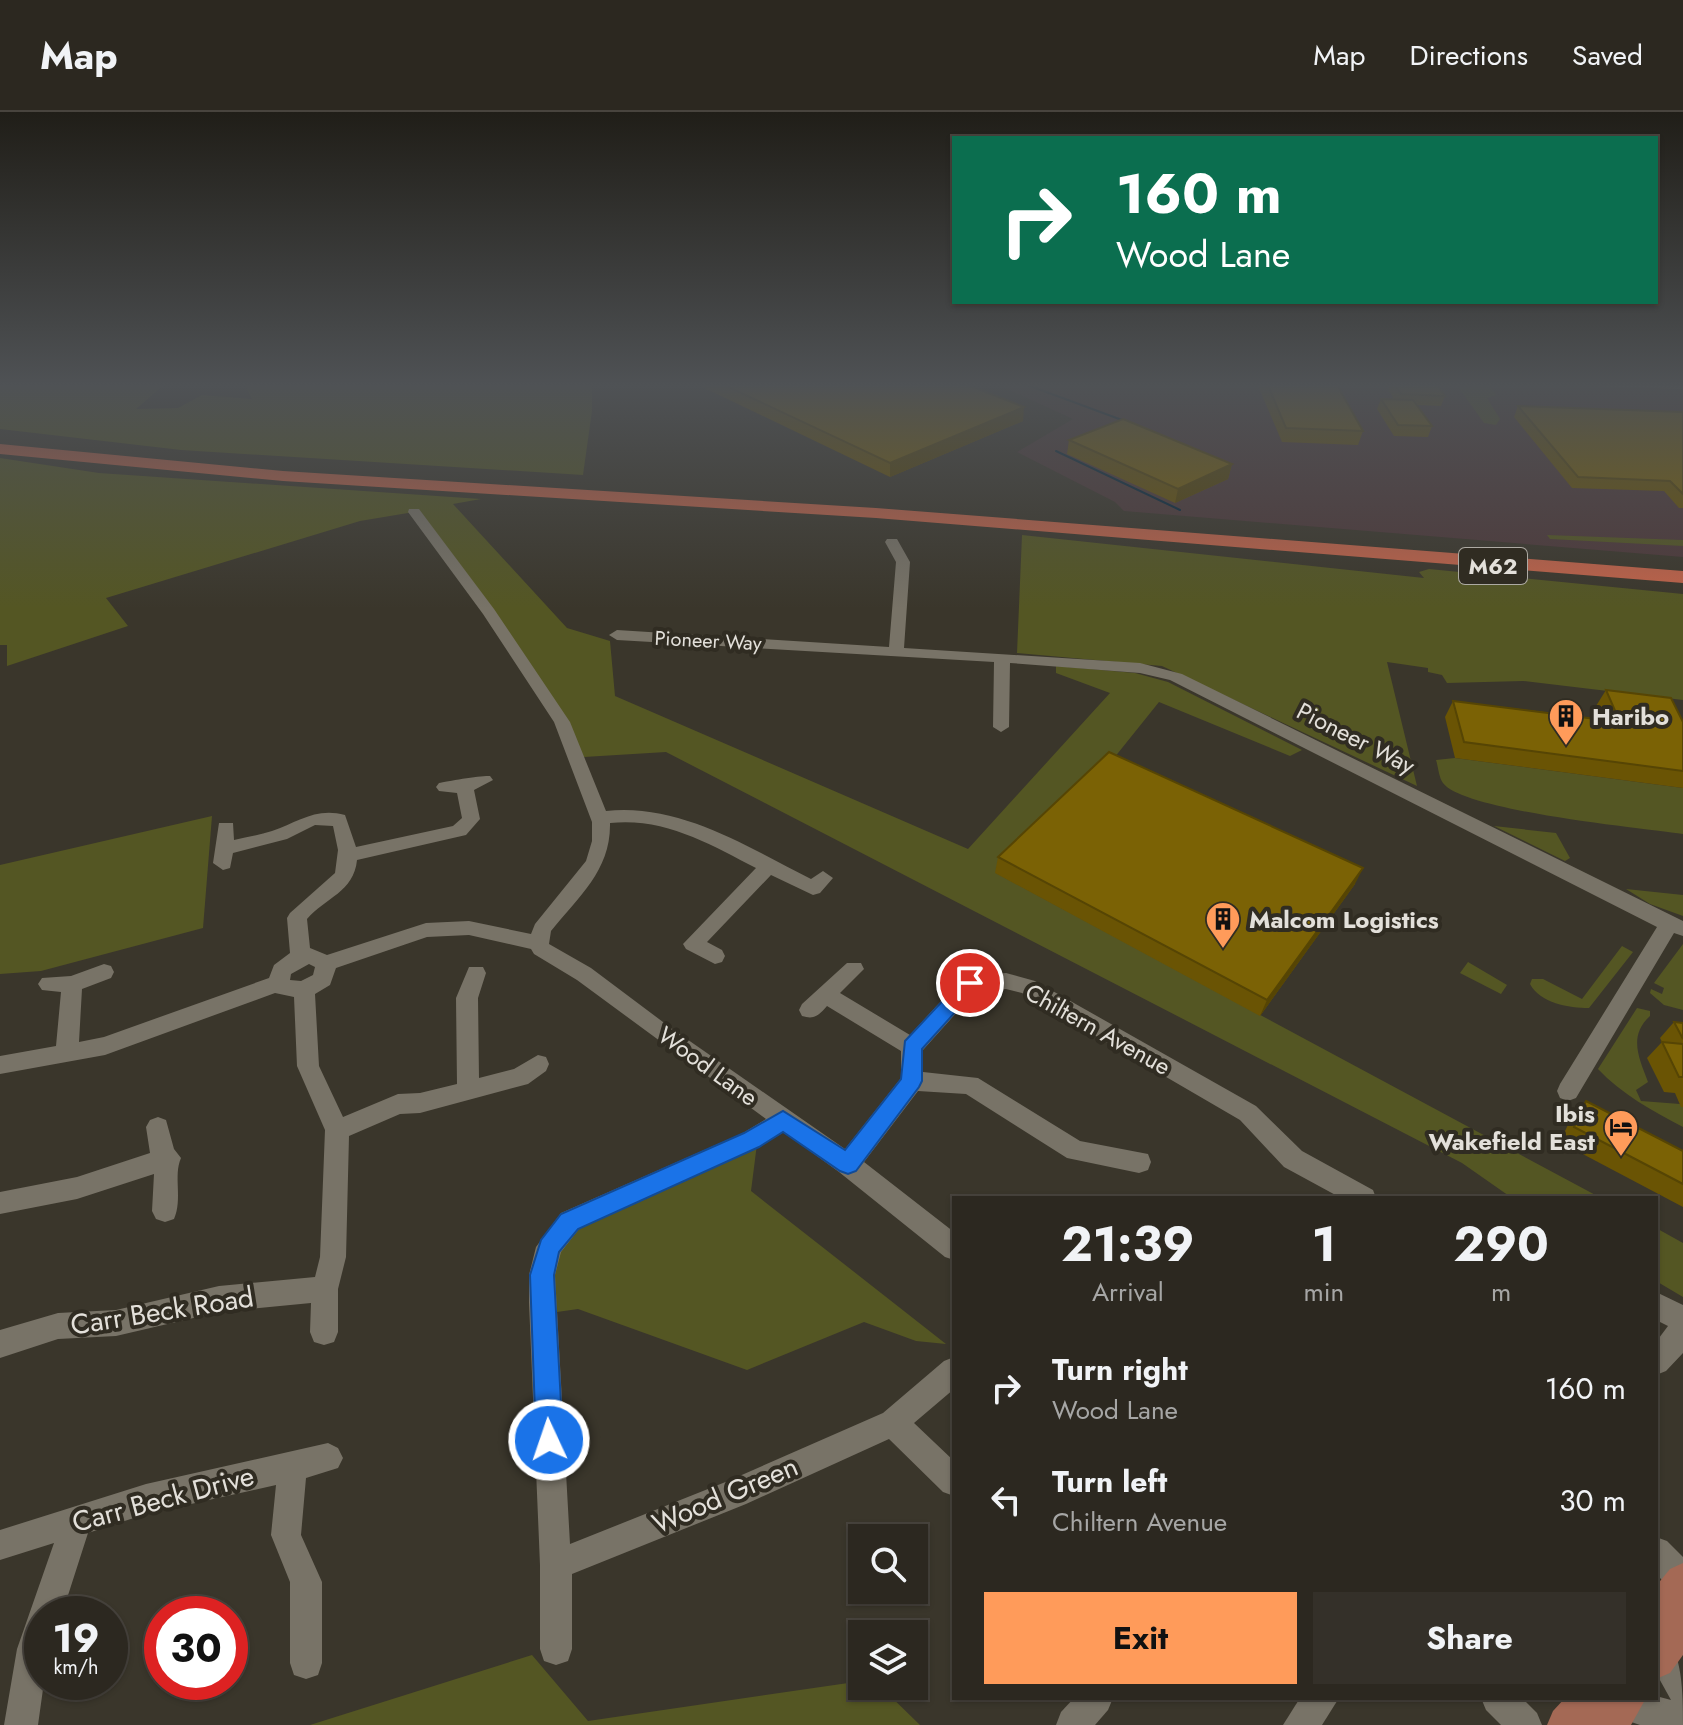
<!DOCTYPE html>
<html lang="en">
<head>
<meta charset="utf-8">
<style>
  body { margin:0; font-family:Jost,sans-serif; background:#343029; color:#f1f3f6; height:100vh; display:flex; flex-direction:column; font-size:30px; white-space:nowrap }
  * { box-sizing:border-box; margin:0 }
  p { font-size:26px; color:#a6a6a5 }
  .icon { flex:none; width:44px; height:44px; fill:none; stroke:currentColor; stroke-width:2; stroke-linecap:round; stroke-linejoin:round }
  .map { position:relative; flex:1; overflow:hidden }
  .drawer { position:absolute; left:952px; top:1084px; width:706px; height:504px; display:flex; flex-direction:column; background:#2c2820; border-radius:0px; box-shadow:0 2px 6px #0004,0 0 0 2px #48443e }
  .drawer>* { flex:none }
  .hud { position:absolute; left:952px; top:24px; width:706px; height:168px; border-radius:0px; box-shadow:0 2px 6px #0004,0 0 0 2px #48443e; background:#0b6e4f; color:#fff; overflow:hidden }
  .fabs { position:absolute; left:848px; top:1412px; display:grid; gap:16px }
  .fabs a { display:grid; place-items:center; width:80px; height:80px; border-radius:0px; background:#2c2820; box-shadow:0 2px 6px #0004,0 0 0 2px #48443e; font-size:40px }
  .speed { position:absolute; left:24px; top:1484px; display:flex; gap:16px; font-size:40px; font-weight:700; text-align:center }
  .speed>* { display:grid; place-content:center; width:104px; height:104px; border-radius:50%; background:#2c2820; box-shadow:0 2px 6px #0004,0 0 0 2px #48443e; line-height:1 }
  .speed small { font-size:20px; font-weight:400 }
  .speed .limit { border:12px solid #d22; background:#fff; color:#111 }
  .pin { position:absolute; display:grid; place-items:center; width:68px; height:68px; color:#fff; margin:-34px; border:4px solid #fff; border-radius:50%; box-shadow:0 2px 8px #0007 }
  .me { position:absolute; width:88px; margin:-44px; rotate:357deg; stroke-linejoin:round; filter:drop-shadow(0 0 6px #0008) }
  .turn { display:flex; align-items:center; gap:28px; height:168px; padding:0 32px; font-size:36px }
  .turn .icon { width:104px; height:104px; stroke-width:2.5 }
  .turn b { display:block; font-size:56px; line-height:68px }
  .eta { display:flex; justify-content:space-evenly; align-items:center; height:136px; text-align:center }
  .eta b { font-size:48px; font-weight:700; line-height:56px }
  .action { display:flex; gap:16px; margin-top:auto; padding:16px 32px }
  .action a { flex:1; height:92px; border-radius:0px; background:#ff9b5a; color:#111; font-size:32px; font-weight:700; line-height:92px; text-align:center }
  .action a+a { background:#343029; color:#f1f3f6 }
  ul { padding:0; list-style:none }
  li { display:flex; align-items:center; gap:24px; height:112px; padding:0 32px }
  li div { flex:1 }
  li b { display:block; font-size:30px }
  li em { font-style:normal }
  header { display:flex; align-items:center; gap:48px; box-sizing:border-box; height:112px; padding:0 40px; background:#2c2820; border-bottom:2px solid #48443e }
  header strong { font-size:38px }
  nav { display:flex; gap:44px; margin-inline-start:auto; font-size:28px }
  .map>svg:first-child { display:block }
</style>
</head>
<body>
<header>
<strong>Map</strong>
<nav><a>Map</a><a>Directions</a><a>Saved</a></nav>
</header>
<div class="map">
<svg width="1683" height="1613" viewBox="0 0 1683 1613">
  <rect width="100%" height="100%" fill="#3a362b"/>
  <polygon fill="#4d3839" points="994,271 1683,271 1683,445 1124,399 1115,390 1017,340 1073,307"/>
  <g fill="#545623">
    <polygon points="0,271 166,271 136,297 178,296 202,283 252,287 244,271 587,271 592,273 592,299 583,363 181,338 0,317"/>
    <polygon points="1481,273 1491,275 1496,283 1487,286 1500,307 1496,313 1484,311 1459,276"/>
    <polygon points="0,346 99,361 481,387 453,392 567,516 610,529 615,584 968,737 1110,581 1056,561 1056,554 1135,561 1168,570 1302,638 1290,644 1159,590 1106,656 996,761 1601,1086 1512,1086 1462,1051 666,640 584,645 414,400 360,409 106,486 128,514 7,554 7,533 0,533"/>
    <polygon points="1022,423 1424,466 1419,460 1429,457 1683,482 1683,588 1523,569 1447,571 1442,563 1428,560 1428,556 1387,550 1417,674 1162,554 1017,541"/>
    <polygon points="1547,423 1683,428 1683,434 1550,427"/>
    <path d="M 1455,646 L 1683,676 L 1683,722 C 1642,716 1463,699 1443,671 C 1439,666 1438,654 1436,648 Z"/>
    <polygon points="212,704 203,816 41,859 0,862 0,753"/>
    <polygon points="1494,714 1556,721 1570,746 1565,749"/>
    <polygon points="1626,777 1683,783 1683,804 1650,792"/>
    <polygon points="1683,832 1683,898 1664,893 1650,881 1651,877 1662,882 1664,876 1654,871"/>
    <path d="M 1622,834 L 1633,840 L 1589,896 C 1569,896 1540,891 1530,872 L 1532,867 L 1543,867 L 1582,887 Z"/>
    <polygon points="1468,850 1507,873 1501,882 1460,861"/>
    <path d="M 1637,896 L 1650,899 L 1650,904 C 1628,924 1639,946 1648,970 L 1636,978 L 1641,989 L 1680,992 L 1683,995 L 1683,1015 C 1653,999 1621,982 1598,957 Z"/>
    <polygon points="758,1024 751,1079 946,1232 916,1229 864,1210 747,1258 578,1197 543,1202 558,1122"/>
    <polygon points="1656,1116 1683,1131 1683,1185 1656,1169"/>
    <polygon points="532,1543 588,1609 862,1569 862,1574 880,1574 920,1613 310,1613"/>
  </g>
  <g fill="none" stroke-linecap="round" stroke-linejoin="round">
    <g stroke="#00253c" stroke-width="2">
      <polyline points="1022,271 1122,308"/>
      <polyline points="1056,339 1180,398"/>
    </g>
    <g fill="#787367" fill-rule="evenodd">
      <polygon points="1585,271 1683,271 1683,277 1590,274"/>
      <path d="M 409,397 L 419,397 L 494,497 L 570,610 L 606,699 C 680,691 747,735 811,767 L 823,759 L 833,766 L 820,781 L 813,783 L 771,763 L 707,830 L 722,838 L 725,844 L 722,850 L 715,852 L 686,837 L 683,832 L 756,756 C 710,732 664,705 610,711 C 611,758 579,784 551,819 L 549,832 L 591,856 L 671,916 L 845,1037 L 901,966 L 901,939 L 827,894 C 819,903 815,908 802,904 L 799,898 L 802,892 L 847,851 L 861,851 L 864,857 L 840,881 L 910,923 L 963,865 L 1006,861 L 1035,869 L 1256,994 L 1302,1039 L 1373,1078 L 1376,1086 L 1341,1086 L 1284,1055 L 1240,1008 L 1022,881 L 1006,877 L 976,879 L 923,938 L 923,960 L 978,966 L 1080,1029 L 1148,1042 L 1151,1050 L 1148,1058 L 1139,1061 L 1067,1046 L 966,982 L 918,979 L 864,1050 L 954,1120 L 954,1148 L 945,1145 L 839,1060 L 784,1020 L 759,1035 L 579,1117 L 561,1140 L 555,1163 L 570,1432 L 728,1369 L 883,1301 L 944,1249 L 954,1245 L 954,1277 L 914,1311 L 954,1349 L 954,1384 L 943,1380 L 889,1327 L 746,1392 L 572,1462 L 572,1537 L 568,1549 L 556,1553 L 544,1549 L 540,1537 L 540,1453 L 529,1190 L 529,1163 L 536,1135 L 561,1101 L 743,1021 L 766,1007 L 577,868 L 534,842 L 531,837 L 469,823 L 427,825 L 336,856 L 330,873 L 315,882 L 319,954 L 343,1005 L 398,982 L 420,981 L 457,972 L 456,886 L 469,855 L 483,855 L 486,861 L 478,886 L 479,966 L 514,957 L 538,943 L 546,945 L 549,952 L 546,959 L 528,972 L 420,1001 L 400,1002 L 349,1024 L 346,1145 L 338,1177 L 338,1220 L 334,1230 L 324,1233 L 314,1230 L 310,1220 L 311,1191 L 219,1200 L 116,1224 L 58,1227 L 0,1246 L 0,1218 L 58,1201 L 116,1198 L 219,1174 L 315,1165 L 320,1145 L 325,1018 L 297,954 L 294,885 L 275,881 L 105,943 L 0,962 L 0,944 L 56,934 L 61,880 L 42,878 L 38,872 L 42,866 L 71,864 L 104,852 L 111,854 L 114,860 L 111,866 L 82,877 L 79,930 L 104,925 L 269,866 L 274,853 L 290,841 L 287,806 L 290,801 L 335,761 L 338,738 L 333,714 L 315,713 L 287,727 L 233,741 L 230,756 L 223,758 L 213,751 L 219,711 L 233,711 L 234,728 C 247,725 260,723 272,719 C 298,710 316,695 345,703 L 356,735 L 453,714 L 462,706 L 457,681 L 439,679 L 436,675 L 439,671 C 447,669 484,663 490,664 L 493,668 L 474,678 L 480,707 L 466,723 L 357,748 C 354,780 325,786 307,807 L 310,836 L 327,843 L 426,811 L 469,809 L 531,822 L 535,812 L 586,749 L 592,729 L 592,710 L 554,610 L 483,502 L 408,400 ZM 309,852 L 315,855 L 313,863 L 301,869 L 290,868 L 291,862 Z"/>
      <polygon points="887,427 897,427 910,450 904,536 1140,551 1182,562 1683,809 1683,824 1674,821 1576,986 1568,989 1560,986 1557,979 1560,972 1657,815 1170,568 1140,561 1010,551 1009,615 1001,620 993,615 994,550 617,528 609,523 617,518 889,535 896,450 885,430"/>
      <path d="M 158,1005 L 166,1008 L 174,1037 L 181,1046 C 173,1064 183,1087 174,1107 L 165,1110 L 156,1107 L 152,1099 L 154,1062 L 77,1087 L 0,1102 L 0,1080 L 77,1065 L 150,1041 L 146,1015 L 150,1008 Z"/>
      <polygon points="1656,1180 1683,1193 1683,1241 1666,1259 1656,1263 1656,1230 1668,1214 1656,1208"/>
      <polygon points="328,1331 338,1336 343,1346 338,1356 306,1366 301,1423 322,1470 322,1551 318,1563 306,1567 294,1563 290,1551 290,1470 271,1423 276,1373 146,1402 88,1421 62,1502 42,1502 44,1570 38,1613 4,1613 17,1537 54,1431 0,1448 0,1418 146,1372"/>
      <polygon points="1656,1425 1667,1429 1683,1445 1683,1483 1672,1478 1656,1462"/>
      <path d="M 1662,1523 C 1683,1536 1683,1584 1683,1613 L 1640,1613 L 1611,1603 L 1606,1591 L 1608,1586 L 1656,1584 L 1671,1588 L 1656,1561 L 1656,1525 Z"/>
      <polygon points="1074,1586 1113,1586 1108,1598 1095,1613 1056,1613 1061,1600"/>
      <polygon points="1300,1586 1339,1586 1322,1613 1283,1613"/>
      <polygon points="1481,1586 1522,1586 1537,1601 1542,1613 1501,1613 1486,1598"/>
    </g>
    <g fill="#a46955" fill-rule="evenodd">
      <polygon points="1683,1451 1683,1543 1670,1561 1656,1567 1656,1474 1670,1457"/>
      <polygon points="1565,1586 1646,1586 1631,1613 1547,1613 1553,1599"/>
    </g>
    <polygon fill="#c26349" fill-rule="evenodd" points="0,332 283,359 876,396 1683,459 1683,471 876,406 283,369 0,342"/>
  </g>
  <g fill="#6a5404">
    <polygon points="694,271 963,271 1023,309 890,365"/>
    <polygon points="1261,271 1336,271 1363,319 1358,333 1282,330 1259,276"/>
    <polygon points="1390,271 1436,271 1445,284 1441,294 1417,293 1432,314 1428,325 1394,324 1377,297 1381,287 1394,287 1388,277"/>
    <polygon points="1518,294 1683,300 1683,396 1679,396 1664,379 1572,376 1514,305"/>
    <polygon points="1069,328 1232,352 1228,367 1175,391 1067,342"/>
    <polygon points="1606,578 1683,610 1683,676 1455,646 1445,605 1453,589 1602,607 1596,594"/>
    <polygon points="998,745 1355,772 1260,904 995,761"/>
    <polygon points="1674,910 1683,911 1683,995 1681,995 1675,981 1664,980 1647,946 1662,930 1660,926"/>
    <polygon points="1586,989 1683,1039 1683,1095 1560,1030 1572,1004"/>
  </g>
  <g fill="#564504">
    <polygon points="1024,295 1023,309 890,365 890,351"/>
    <polygon points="1232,352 1228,367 1175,391 1178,377"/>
    <polygon points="1363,756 1355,772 1260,904 1267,888"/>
  </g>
  <g fill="#7b6205" stroke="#564504" stroke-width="2">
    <polygon points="720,271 963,271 1024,295 890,351"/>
    <polygon points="1267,271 1336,271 1363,319 1286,316"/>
    <polygon points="1394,271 1436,271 1445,284 1401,282"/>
    <polygon points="1381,287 1413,288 1432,314 1398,313"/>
    <polygon points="1518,294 1683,300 1683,382 1670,369 1578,365"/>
    <polygon points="1123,307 1232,352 1178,377 1069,328"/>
    <polygon points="1606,578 1671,586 1683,610 1683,659 1464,630 1453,589 1620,610"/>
    <polygon points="1109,640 1363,756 1267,888 998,745"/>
    <polygon points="1674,910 1683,911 1683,927"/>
    <polygon points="1662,930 1683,932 1683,965 1679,965"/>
    <polygon points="1586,989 1683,1039 1683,1072 1574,1015"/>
  </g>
  <linearGradient id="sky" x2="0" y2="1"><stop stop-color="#201e18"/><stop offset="0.55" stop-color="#4f5255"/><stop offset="1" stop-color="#4f5255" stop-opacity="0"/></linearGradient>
  <rect width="1683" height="497" fill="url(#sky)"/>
  <polygon fill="#1a73e8" stroke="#114b97" stroke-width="2" points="970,864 977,866 980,871 977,876 922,937 922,969 919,975 856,1059 848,1062 840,1059 783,1020 759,1035 578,1117 559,1140 554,1163 563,1328 559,1337 549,1341 540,1337 536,1328 530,1163 541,1128 561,1102 744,1021 783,999 845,1038 901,967 905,929 964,866"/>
  <defs>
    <g id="building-pin" transform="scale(1.8)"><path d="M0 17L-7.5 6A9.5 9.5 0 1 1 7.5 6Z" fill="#ff9b5a" stroke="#302c22"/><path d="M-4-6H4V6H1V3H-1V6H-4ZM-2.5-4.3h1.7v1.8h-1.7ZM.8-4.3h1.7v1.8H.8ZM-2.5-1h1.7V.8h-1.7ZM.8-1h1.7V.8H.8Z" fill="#111"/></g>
    <g id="hotel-pin" transform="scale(1.8)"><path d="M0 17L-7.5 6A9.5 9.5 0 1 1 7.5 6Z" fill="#ff9b5a" stroke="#302c22"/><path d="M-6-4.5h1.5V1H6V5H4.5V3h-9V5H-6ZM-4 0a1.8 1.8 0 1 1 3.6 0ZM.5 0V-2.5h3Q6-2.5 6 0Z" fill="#111"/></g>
  </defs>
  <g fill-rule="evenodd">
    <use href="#building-pin" x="1566" y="604"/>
    <use href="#building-pin" x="1223" y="807"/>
    <use href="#hotel-pin" x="1621" y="1015"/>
  </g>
  <g text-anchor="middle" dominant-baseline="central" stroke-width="8" stroke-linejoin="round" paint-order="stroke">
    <g font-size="20" fill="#e3e0da" stroke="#302c22">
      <text transform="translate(708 529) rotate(3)">Pioneer Way</text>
    </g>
    <rect fill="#302c22" stroke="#adaaa3" stroke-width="2" x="1459" y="436" width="68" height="36" rx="6"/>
    <g font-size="22" font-weight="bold" fill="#e3e0da">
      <text x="1493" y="454">M62</text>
    </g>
    <g font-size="24" font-weight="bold" fill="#e3e0da" stroke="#302c22" text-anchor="start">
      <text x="1592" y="604">Haribo</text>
      <text x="1249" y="807">Malcom Logistics</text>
      <text x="1595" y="1001" text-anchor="end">Ibis<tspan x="1595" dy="28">Wakefield East</tspan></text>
    </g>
    <g font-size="24" fill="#e3e0da" stroke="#302c22">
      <text transform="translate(1356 626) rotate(27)">Pioneer Way</text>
      <text transform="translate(1098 917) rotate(29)">Chiltern Avenue</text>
      <text transform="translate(708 954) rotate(36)">Wood Lane</text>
    </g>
    <g font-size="28" fill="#e3e0da" stroke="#302c22">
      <text transform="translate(162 1199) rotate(-9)">Carr Beck Road</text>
      <text transform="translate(725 1383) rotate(-23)">Wood Green</text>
      <text transform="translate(163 1387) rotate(-15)">Carr Beck Drive</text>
    </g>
  </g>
</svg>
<div class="fabs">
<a><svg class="icon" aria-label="search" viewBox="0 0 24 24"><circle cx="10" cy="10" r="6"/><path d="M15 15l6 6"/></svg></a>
<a><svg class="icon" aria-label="layers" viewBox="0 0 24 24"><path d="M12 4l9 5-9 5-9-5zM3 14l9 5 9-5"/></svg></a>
</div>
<div class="speed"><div>19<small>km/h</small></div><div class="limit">30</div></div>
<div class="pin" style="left:970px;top:871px;background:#d93025"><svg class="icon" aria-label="arrive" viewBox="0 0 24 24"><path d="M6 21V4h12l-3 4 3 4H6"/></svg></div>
<svg class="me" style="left:549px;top:1328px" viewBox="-20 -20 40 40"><circle r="17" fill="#1a73e8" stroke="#fff" stroke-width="3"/><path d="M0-11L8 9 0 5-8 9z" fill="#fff"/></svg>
<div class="hud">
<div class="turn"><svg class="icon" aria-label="right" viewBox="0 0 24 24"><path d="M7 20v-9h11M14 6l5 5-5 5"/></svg><div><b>160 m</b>Wood Lane</div></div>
</div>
<section class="drawer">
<div class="eta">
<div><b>21:39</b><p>Arrival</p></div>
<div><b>1</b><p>min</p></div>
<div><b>290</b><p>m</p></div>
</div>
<ul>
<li><svg class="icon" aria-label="right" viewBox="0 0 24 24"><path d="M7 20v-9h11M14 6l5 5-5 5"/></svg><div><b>Turn right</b><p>Wood Lane</p></div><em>160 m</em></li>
<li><svg class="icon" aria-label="left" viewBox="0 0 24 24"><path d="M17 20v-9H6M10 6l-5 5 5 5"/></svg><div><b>Turn left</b><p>Chiltern Avenue</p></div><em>30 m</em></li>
</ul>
<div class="action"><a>Exit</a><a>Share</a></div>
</section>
</div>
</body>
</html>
